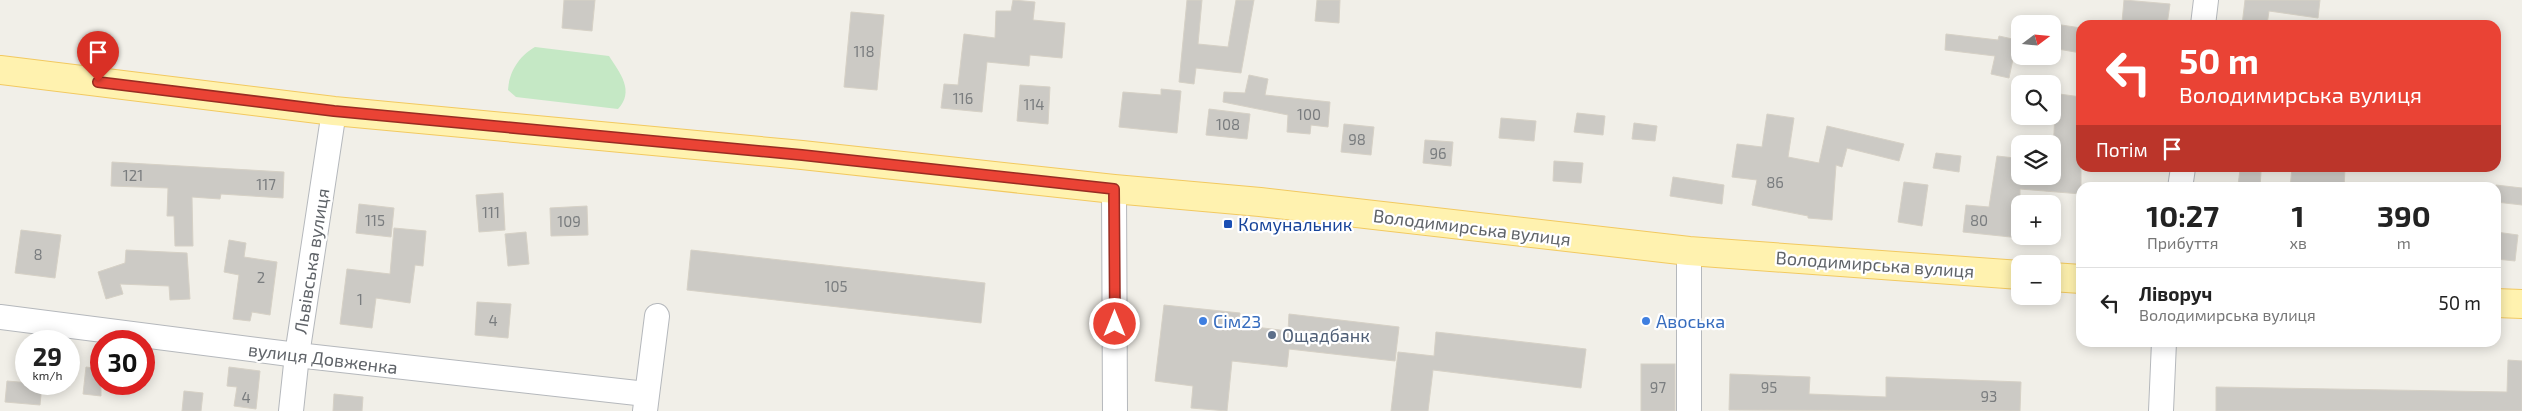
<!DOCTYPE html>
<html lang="uk">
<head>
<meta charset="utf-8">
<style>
  body { margin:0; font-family:"Exo 2",sans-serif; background:#f2f2f2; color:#222; height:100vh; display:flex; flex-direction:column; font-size:19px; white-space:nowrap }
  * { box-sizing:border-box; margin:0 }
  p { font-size:16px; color:#767676 }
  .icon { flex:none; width:28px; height:28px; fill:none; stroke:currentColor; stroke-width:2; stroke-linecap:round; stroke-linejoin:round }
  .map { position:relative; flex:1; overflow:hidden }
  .drawer { position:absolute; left:2076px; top:182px; width:425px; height:165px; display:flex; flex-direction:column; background:#fff; border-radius:15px; box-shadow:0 2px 12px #0003 }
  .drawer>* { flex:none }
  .guide { position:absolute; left:2076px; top:20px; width:425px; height:152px; border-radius:15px; box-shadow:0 2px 12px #0003; background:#ea4335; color:#fff; overflow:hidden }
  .needle { width:32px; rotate:74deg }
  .controls { position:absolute; left:2011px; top:15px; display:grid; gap:10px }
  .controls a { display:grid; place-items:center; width:50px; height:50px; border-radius:10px; background:#fff; box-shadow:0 2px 12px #0003; font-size:25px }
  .speed { position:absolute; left:15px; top:330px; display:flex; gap:10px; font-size:25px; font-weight:700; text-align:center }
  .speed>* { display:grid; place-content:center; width:65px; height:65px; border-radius:50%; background:#fff; box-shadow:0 2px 12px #0003; line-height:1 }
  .speed small { font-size:12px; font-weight:400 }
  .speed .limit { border:8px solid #d22; background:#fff; color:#111 }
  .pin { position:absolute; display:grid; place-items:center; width:42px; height:42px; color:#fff; margin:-51px -21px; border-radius:50% 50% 50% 0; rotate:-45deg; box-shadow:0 0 5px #0007 }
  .pin .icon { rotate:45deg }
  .me { position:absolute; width:55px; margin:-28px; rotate:0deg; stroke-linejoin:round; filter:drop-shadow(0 0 4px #0008) }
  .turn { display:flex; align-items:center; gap:18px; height:105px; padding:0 20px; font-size:22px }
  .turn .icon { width:65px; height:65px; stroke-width:2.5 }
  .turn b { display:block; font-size:35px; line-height:42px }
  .then { display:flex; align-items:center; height:48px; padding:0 20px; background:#0003; gap:10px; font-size:19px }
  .eta { display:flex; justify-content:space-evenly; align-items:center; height:85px; text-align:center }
  .eta b { font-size:30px; font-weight:700; line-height:35px }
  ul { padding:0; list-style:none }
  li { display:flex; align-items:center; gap:15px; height:70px; padding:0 20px; border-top:1px solid #e0e0e0 }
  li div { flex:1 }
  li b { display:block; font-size:19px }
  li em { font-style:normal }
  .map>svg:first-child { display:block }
</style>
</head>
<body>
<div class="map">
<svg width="2522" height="411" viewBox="0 0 2522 411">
  <rect width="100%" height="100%" fill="#f1efe8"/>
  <path fill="#c5e8c5" d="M 535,47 L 609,56 C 620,73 635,91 618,109 L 516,97 L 508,90 C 509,72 519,56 535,47 Z"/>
  <g fill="#cccac5" stroke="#d6d1c6">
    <polygon points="564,0 595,0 592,31 562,28"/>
    <polygon points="1013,0 1035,2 1033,20 1065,23 1062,58 1030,55 1029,66 987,62 982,112 941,108 944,84 958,85 964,34 995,38 996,11 1011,11"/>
    <polygon points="1187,0 1202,0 1198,44 1228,47 1236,0 1254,0 1241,73 1196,68 1194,84 1179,82"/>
    <polygon points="1317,0 1340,0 1339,23 1315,21"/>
    <polygon points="2124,0 2170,4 2167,25 2122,22"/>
    <polygon points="2245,0 2320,0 2318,18 2269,11 2267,25 2242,25"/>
    <polygon points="851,12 884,15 877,90 844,87"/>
    <polygon points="2055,24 2081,28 2081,53 2052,48"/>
    <polygon points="1946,34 1998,40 1999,36 2017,40 2009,78 1991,74 1995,56 1945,50"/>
    <polygon points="1249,75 1268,79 1265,95 1330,102 1328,127 1311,125 1310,134 1287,132 1288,115 1223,102 1224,92 1245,93"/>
    <polygon points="1020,85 1050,87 1048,124 1017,121"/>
    <polygon points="1161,89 1181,91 1177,133 1119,127 1123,92 1161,95"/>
    <polygon points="2052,93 2081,97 2081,194 2020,189 2020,238 1963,232 1966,205 1989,207 1997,156 2015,158 2012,176 2052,176 2055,111 2052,110"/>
    <polygon points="1209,109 1250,114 1247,139 1206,135"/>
    <polygon points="1577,113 1605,116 1603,135 1574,132"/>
    <polygon points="1767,114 1794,118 1788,157 1819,163 1827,126 1904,144 1899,161 1847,148 1842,167 1836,165 1832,220 1808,218 1808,216 1752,205 1757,180 1732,177 1737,144 1762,147"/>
    <polygon points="1501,118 1536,121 1534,141 1499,138"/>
    <polygon points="1634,123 1657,126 1655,141 1632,139"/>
    <polygon points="1344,124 1374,127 1371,155 1341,152"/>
    <polygon points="1425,140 1453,142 1451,166 1423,163"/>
    <polygon points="1936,153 1961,156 1959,172 1933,168"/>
    <polygon points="1554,161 1583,163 1581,183 1553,181"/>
    <polygon points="112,162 284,172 283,198 221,194 220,199 192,197 193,246 175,246 174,216 167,216 168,188 111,186"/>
    <polygon points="2292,168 2345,168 2344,188 2290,188"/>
    <polygon points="2240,170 2261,172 2260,187 2238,185"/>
    <polygon points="1673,177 1724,185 1722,204 1670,196"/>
    <polygon points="1904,182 1928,185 1922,226 1898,222"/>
    <polygon points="2496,185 2522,188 2522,205 2496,202"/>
    <polygon points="503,193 505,230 479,232 476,195"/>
    <polygon points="359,204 394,208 391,237 356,233"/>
    <polygon points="587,206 588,235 551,236 550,208"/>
    <polygon points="394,228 426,231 423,266 415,265 410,303 376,298 372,328 340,324 347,269 390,274"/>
    <polygon points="21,230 61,235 55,278 15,273"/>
    <polygon points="526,232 529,264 508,266 505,234"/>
    <polygon points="2496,232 2518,235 2515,261 2496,259"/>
    <polygon points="229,240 246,243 244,257 277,262 270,315 252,312 250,321 233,319 239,275 224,272"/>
    <polygon points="126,250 187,253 190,299 170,300 169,286 120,284 123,294 106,299 98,272 125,263"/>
    <polygon points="691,250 985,283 981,323 687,290"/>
    <polygon points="477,302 511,304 508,338 475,335"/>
    <polygon points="1164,305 1240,313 1239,325 1288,331 1289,314 1399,327 1395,361 1289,349 1287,367 1232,361 1227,411 1191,408 1193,386 1155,381"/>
    <polygon points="1436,332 1586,349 1581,388 1433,370 1428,411 1391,411 1398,352 1434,356"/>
    <polygon points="2508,360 2522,361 2522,411 2216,411 2216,387 2507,392"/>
    <rect x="1641" y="364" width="34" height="47"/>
    <polygon points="86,367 101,369 101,396 83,394"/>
    <polygon points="229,367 260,371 256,409 234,406 237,387 227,386"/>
    <polygon points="1730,374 1810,377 1809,394 1886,397 1886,377 2021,382 2020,411 1729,410"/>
    <polygon points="7,381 42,384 40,405 5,402"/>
    <polygon points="184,391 203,393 201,411 182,411"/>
    <polygon points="334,394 363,397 362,411 333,411"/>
  </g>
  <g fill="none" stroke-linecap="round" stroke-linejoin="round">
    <g stroke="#b5b8bc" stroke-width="26">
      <g id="street">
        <polyline points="2203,25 2206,0"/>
        <polyline points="2180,188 2183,168"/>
        <polyline points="1114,189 1115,411"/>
        <polyline points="0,317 297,355 646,394"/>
        <polyline points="291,411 297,355 334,111"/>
        <polyline points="645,411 657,316"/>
        <polyline points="1689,411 1689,251"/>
        <polyline points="2161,411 2164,342"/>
      </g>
    </g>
    <g stroke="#f2c960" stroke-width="30">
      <g id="primary">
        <polyline points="0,70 334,111 802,155 1114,189 1260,202 1689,251 2020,275"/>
        <polyline points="2052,277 2081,279"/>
        <polyline points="2496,303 2522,304"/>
      </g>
    </g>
    <use href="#street" stroke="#fff" stroke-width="24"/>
    <use href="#primary" stroke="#fff2af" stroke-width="28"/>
  </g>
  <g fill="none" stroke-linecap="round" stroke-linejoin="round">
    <g stroke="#982c22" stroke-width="12">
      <polyline id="route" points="98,82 334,111 802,155 1114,189 1115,324"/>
    </g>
    <use href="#route" stroke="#ea4335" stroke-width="9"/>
  </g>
  <rect fill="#1a4fb4" stroke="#fff" stroke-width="2" x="1223" y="219" width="10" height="10" rx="2.5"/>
  <g fill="#3f7fe0" stroke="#fff" stroke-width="2">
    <circle cx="1203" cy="321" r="5"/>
    <circle cx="1646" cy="321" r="5"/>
  </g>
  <circle fill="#5c6f8a" stroke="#fff" stroke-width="2" cx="1272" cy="335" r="5"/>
  <g text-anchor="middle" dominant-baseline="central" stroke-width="4.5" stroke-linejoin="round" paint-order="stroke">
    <g font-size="15" fill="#7a7d7f">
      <text x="864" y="51">118</text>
      <text x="963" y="98">116</text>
      <text x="1034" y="104">114</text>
      <text x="1309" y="114">100</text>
      <text x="1228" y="124">108</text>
      <text x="1357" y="139">98</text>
      <text x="1438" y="153">96</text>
      <text x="133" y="175">121</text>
      <text x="1775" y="182">86</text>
      <text x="266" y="184">117</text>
      <text x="491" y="212">111</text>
      <text x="375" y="220">115</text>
      <text x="1979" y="220">80</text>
      <text x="569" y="221">109</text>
      <text x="38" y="254">8</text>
      <text x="261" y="277">2</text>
      <text x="836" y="286">105</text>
      <text x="360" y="299">1</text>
      <text x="493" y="320">4</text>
      <text x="1658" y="387">97</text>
      <text x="1769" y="387">95</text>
      <text x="1989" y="396">93</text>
      <text x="246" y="397">4</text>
    </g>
    <g font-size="18" fill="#164399" stroke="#fff" text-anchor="start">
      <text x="1238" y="224">Комунальник</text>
    </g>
    <g font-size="18" fill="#5f6368" stroke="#fff">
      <text transform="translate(1472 227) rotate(7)">Володимирська вулиця</text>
      <text transform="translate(311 261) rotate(-81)">Львівська вулиця</text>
      <text transform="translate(1875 264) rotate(4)">Володимирська вулиця</text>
      <text transform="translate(323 358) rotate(7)">вулиця Довженка</text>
    </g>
    <g font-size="18" fill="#366cbe" stroke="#fff" text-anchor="start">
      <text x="1213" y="321">Сім23</text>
      <text x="1656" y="321">Авоська</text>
    </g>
    <g font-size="18" fill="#4e5e75" stroke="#fff" text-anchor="start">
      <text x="1282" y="335">Ощадбанк</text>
    </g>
  </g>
</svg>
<div class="controls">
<a><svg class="needle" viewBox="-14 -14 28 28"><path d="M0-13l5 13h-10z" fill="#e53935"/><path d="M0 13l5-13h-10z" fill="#767676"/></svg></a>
<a><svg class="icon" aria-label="search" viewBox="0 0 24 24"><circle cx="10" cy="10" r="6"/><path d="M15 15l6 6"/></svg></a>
<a><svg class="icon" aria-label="layers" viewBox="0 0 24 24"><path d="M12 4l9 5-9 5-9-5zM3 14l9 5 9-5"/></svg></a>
<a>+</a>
<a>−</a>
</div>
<div class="speed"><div>29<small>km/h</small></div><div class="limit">30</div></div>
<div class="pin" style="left:98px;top:82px;background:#d93025"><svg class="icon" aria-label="arrive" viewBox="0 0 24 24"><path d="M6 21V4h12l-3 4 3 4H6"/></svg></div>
<svg class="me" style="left:1115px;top:324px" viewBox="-20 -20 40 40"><circle r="17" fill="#ea4335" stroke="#fff" stroke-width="3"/><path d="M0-11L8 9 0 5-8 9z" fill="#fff"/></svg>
<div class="guide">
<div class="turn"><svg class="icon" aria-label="left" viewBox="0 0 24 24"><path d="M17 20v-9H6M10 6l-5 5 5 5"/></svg><div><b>50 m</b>Володимирська вулиця</div></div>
<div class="then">Потім<svg class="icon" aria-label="arrive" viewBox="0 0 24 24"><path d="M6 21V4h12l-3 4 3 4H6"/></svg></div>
</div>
<section class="drawer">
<div class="eta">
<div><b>10:27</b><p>Прибуття</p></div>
<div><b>1</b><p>хв</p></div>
<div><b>390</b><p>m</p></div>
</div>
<ul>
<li><svg class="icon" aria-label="left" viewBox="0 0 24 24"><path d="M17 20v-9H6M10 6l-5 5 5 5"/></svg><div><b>Ліворуч</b><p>Володимирська вулиця</p></div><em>50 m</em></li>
</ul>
</section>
</div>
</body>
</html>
